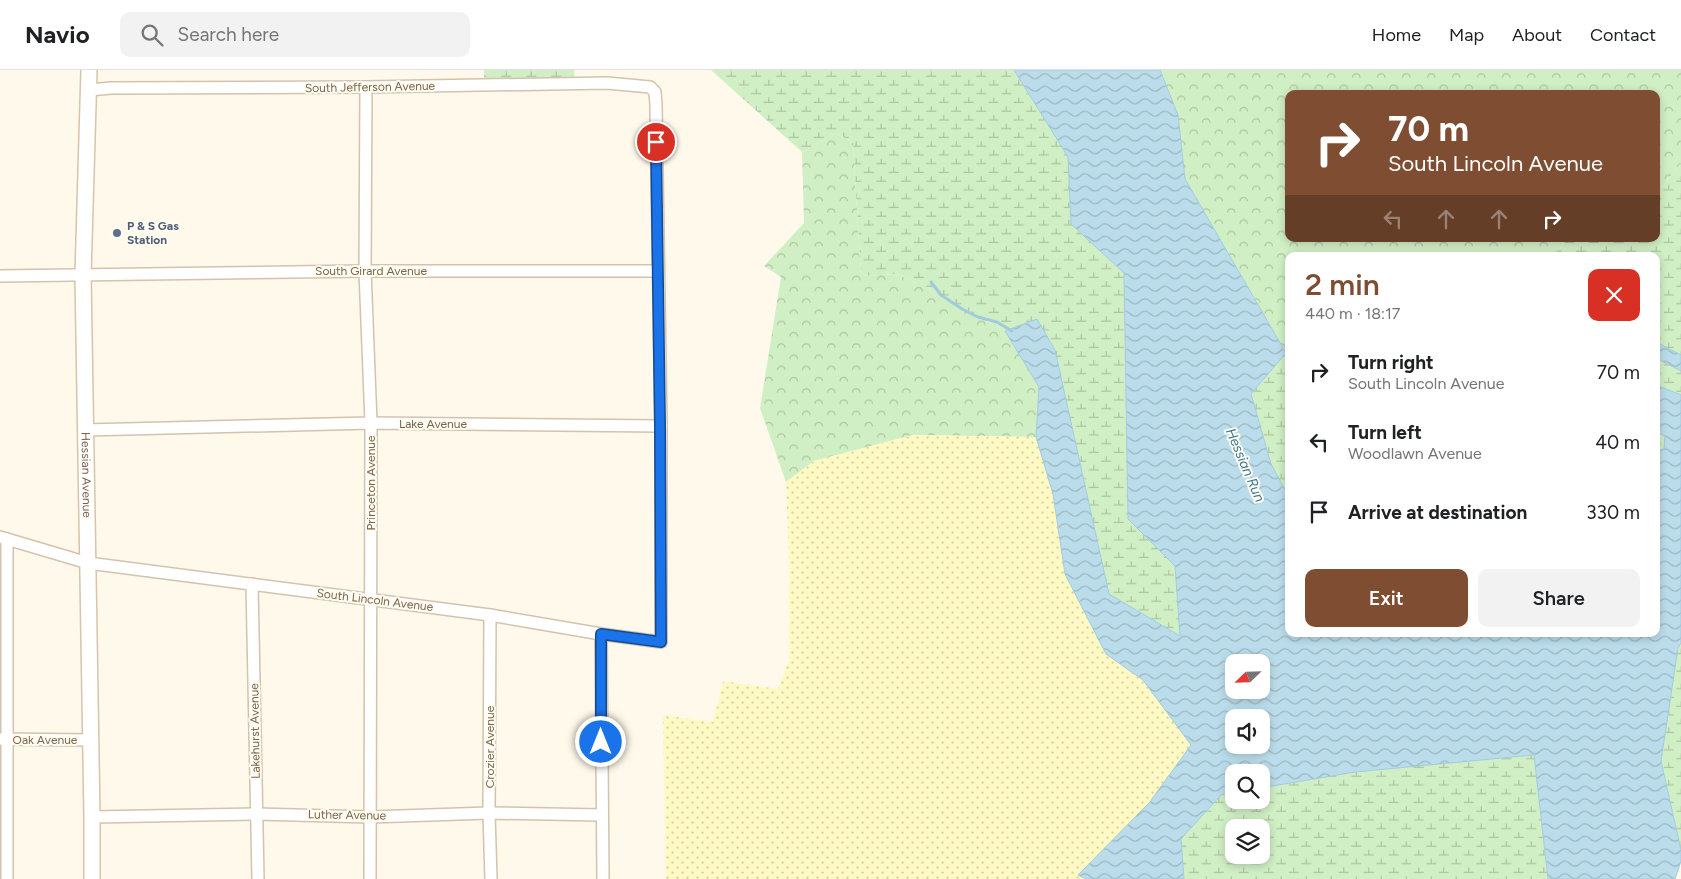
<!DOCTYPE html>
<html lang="en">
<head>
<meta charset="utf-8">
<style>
  body { margin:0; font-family:Figtree,sans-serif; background:#f2f2f2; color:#202124; height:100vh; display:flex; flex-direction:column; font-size:19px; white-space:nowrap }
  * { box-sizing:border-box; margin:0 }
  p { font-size:16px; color:#757577 }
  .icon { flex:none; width:28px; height:28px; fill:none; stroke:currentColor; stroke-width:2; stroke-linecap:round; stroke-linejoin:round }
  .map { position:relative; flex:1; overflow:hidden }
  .panel { position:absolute; left:1285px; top:182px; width:375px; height:385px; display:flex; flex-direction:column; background:#fff; border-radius:10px; box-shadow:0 2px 8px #0003 }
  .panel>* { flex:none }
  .top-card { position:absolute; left:1285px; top:20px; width:375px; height:152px; border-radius:10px; box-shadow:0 2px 8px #0003; background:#7f4e32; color:#fff; overflow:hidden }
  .needle { width:32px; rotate:247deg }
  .tools { position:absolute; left:1225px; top:584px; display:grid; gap:10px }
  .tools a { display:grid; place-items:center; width:45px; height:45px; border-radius:10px; background:#fff; box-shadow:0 2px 8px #0003; font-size:25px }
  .pin { position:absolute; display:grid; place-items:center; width:42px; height:42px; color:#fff; margin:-21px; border:2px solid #fff; border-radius:50%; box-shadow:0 1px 5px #0007 }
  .me { position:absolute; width:55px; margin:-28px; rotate:0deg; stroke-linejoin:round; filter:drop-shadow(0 0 4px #0008) }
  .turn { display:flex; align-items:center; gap:18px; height:105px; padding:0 20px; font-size:22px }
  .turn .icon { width:65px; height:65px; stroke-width:2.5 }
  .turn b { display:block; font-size:35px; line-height:42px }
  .lanes { display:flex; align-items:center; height:48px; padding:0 20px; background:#0003; justify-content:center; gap:25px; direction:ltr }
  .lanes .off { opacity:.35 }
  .round { display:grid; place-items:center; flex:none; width:52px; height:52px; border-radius:10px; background:#f2f2f2 }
  .headline { display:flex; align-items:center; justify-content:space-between; height:85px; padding:0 20px }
  h1 { font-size:30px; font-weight:600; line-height:38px; color:#7f4e32 }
  .cta { display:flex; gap:10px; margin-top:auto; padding:10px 20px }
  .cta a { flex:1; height:58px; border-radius:10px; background:#7f4e32; color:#fff; font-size:20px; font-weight:600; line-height:58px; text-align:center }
  .cta a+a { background:#f2f2f2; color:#202124 }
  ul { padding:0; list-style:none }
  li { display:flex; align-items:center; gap:15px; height:70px; padding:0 20px }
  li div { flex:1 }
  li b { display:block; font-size:19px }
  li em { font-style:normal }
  header { display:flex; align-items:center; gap:30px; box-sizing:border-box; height:70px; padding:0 25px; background:#fff; border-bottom:1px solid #e0e0e0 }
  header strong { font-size:24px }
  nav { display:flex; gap:28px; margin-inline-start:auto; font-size:18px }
  .search { width:350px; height:45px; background:#f2f2f2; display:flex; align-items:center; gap:12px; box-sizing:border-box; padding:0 18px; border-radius:10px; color:#757577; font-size:19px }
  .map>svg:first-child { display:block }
</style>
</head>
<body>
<header>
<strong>Navio</strong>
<div class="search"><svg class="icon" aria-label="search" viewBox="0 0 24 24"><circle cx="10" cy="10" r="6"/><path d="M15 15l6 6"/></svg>Search here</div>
<nav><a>Home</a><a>Map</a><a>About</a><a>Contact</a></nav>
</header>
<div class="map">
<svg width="1681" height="809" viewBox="0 0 1681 809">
  <defs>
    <pattern id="forest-crowns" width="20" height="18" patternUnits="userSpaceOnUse" patternTransform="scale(1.25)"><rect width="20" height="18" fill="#d0efc5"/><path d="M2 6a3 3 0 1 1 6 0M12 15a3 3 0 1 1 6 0" fill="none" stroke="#aec5a2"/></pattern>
    <pattern id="wetland-marsh" width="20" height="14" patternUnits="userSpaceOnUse" patternTransform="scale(1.25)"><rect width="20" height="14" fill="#d0efc5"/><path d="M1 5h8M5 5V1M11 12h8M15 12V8" fill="none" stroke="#aec5a2"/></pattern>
    <pattern id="sand-dots" width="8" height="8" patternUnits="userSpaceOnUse" patternTransform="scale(1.25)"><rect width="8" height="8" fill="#fffac3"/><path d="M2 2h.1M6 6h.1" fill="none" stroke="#d4cea0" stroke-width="1.8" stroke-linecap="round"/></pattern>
    <pattern id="water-waves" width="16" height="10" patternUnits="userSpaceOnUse" patternTransform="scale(1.25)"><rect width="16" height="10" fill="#bbddeb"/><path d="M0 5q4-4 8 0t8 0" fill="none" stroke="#9db7c0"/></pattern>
  </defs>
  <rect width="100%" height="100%" fill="#fef9ea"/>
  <g fill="url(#forest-crowns)">
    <polygon points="1160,0 1681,0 1681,93 1656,125 1656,24 1289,24 1289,169 1568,169 1552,186 1289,186 1289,285 1286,283 1185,109 1178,45"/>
    <polygon points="837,63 853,73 861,206 898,204 1005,261 1039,317 1036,367 913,365 814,391 786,412 760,338 781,207 764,196 804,153 802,82"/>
  </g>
  <g fill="url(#wetland-marsh)" fill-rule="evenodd">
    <polygon points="484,0 574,0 575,14 484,19"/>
    <polygon points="711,0 1014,0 1068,87 1071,154 1124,203 1128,449 1175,496 1181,567 1109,524 1055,280 1037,250 1005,261 898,204 861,206 853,73 837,63 802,82"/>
    <polygon points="1681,93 1681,285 1656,272 1656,186 1552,186 1568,169 1656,169 1656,125"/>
    <polygon points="1286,283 1289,285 1289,427 1271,394 1251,324"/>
    <polygon points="1656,288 1681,301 1681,325 1656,315"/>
    <polygon points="1656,362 1665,366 1664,379 1656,381"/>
    <polygon points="1681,573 1681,780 1661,691 1678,578"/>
    <path d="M 1534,685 L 1548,809 L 1184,809 L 1181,769 L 1221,725 L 1234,722 L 1234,730 L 1261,730 L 1261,718 L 1355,702 ZM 1234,758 L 1261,758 L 1261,785 L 1234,785 Z"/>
  </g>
  <polygon fill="url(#sand-dots)" points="913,365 1036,367 1053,424 1106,584 1143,610 1191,675 1149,733 1079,805 1086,809 666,809 663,645 713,652 723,611 778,619 789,590 789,492 786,412 814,391"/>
  <g fill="url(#water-waves)" stroke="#a0ccde" fill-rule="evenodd">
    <path d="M 1014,0 L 1160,0 L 1178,45 L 1185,109 L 1286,283 L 1251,324 L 1271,394 L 1289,427 L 1289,564 L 1656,564 L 1656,381 L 1664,379 L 1665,366 L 1656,362 L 1656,315 L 1681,325 L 1681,573 L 1678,578 L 1661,691 L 1681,780 L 1681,791 L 1675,809 L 1548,809 L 1534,685 L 1355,702 L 1261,718 L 1261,702 L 1234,702 L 1234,722 L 1221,725 L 1181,769 L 1184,809 L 1086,809 L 1078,805 L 1149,733 L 1191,675 L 1143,610 L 1106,584 L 1065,504 L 1053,424 L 1036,367 L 1039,317 L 1005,261 L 1037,249 L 1055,280 L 1109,524 L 1180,566 L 1175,496 L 1128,449 L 1124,203 L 1071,154 L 1068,87 ZM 1234,592 L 1261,592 L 1261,620 L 1234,620 ZM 1234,648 L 1261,648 L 1261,675 L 1234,675 Z"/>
    <polygon points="1656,272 1681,285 1681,301 1656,288"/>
  </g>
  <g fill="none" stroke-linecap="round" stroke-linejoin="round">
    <polyline stroke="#a0ccde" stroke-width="3" points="931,212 941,225 962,239 978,247 997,252 1012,261"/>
    <g stroke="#d3c3ad" stroke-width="14">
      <g id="street">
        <polyline points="366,17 365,201 371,353 370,809"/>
        <polyline points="0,206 365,201 658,201"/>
        <polyline points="86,360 371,353 661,356"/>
        <polyline points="0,467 88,493 490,545 601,564 661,572 661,356 656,35 655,22 650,17 607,13 366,17 111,18 89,20"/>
        <polyline points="7,469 7,809"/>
        <polyline points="252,514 258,809"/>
        <polyline points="490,545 489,743 491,809"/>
        <polyline points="601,564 603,809"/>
        <polyline points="0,669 91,670"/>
        <polyline points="92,747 257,744 370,747 489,743 601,745"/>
      </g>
    </g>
    <g stroke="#d7c4aa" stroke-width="18">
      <g id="secondary">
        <path id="s1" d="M 89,0 L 83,205 L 92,747 L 92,809"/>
      </g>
    </g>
    <use href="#street" stroke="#fff" stroke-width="11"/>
    <use href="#secondary" stroke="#fff" stroke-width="15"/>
  </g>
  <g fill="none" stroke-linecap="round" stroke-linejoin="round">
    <g stroke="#114b97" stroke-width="12">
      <polyline id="route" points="601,672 601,564 661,572 660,356 656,72"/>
    </g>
    <use href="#route" stroke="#1a73e8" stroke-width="9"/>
  </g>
  <circle fill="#5c6f8a" stroke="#fffcf2" stroke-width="2" cx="117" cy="163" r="5"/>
  <g text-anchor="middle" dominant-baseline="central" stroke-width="4" stroke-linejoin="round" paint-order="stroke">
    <g font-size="12" fill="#7d6349" stroke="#fffcf2">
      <text transform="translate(370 17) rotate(-1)">South Jefferson Avenue</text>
      <text x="371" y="201">South Girard Avenue</text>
      <text x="433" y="354">Lake Avenue</text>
      <text stroke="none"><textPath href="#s1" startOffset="405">Hessian Avenue</textPath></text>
      <text transform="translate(371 413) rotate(-90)">Princeton Avenue</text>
      <text transform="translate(375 530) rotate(7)">South Lincoln Avenue</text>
      <text transform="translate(255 661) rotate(-91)">Lakehurst Avenue</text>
      <text x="45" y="670">Oak Avenue</text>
      <text transform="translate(490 677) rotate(-90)">Crozier Avenue</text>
      <text transform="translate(347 745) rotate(1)">Luther Avenue</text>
    </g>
    <g font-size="12" font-weight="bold" fill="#4e5e75" stroke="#fffcf2" text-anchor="start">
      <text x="127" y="156">P &amp; S Gas<tspan x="127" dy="14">Station</tspan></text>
    </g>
    <g font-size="14" font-style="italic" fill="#3f7993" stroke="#fffcf2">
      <text transform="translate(1245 395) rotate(67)">Hessian Run</text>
    </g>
  </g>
</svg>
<div class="tools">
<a><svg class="needle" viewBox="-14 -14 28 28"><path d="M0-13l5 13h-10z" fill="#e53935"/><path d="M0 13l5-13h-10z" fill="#757577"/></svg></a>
<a><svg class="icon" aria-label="sound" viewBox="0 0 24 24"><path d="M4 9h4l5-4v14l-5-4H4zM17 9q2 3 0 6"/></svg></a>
<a><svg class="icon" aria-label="search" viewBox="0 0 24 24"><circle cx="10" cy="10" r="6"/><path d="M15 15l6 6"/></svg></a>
<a><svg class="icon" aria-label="layers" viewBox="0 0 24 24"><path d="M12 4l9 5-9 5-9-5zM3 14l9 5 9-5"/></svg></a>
</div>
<div class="pin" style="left:656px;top:72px;background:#d93025"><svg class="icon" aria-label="arrive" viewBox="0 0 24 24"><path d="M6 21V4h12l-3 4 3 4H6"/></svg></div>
<svg class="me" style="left:601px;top:672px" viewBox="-20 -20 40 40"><circle r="17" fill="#1a73e8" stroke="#fff" stroke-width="3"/><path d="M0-11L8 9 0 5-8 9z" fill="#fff"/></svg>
<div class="top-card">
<div class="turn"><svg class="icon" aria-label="right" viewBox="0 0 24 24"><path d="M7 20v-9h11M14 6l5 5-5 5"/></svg><div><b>70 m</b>South Lincoln Avenue</div></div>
<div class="lanes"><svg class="icon off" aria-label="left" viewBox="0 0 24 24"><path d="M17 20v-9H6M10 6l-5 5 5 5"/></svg><svg class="icon off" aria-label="ahead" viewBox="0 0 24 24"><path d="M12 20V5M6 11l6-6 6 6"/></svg><svg class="icon off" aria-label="ahead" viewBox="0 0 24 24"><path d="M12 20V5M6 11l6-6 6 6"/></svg><svg class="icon" aria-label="right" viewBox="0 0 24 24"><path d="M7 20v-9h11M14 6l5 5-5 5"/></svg></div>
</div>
<section class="panel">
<div class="headline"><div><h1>2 min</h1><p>440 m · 18:17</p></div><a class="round" style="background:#d93025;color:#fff"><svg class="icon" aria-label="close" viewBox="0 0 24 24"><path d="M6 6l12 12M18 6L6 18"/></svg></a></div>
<ul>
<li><svg class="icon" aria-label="right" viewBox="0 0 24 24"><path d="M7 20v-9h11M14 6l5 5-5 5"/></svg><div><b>Turn right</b><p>South Lincoln Avenue</p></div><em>70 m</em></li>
<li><svg class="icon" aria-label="left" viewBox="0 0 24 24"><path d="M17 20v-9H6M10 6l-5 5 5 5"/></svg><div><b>Turn left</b><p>Woodlawn Avenue</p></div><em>40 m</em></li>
<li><svg class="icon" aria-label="arrive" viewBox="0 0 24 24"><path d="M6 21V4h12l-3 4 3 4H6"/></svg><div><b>Arrive at destination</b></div><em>330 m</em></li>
</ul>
<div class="cta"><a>Exit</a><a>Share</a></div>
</section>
</div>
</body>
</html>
